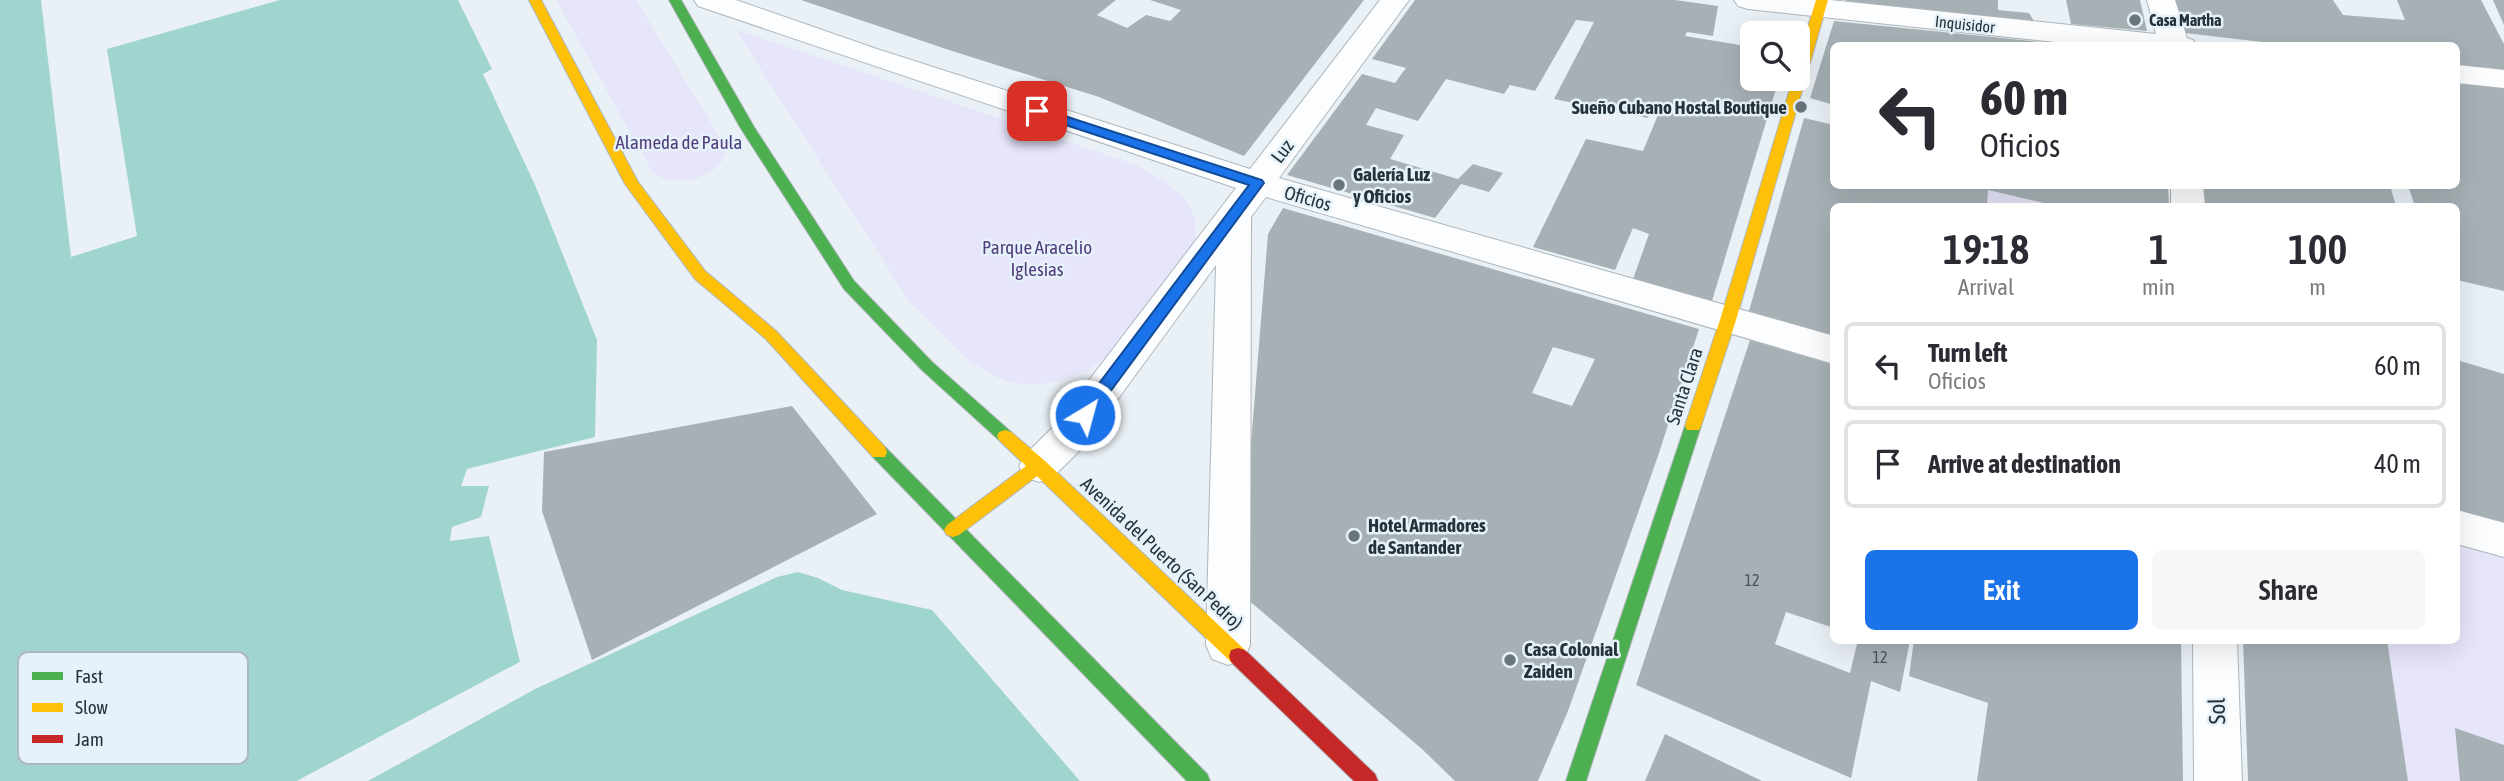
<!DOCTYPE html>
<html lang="en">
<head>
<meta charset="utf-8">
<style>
  body { margin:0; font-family:"Asap Condensed",sans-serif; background:#f7f7f7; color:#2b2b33; height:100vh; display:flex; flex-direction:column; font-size:26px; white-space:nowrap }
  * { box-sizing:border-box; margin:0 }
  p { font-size:23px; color:#7c7c81 }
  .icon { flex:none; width:38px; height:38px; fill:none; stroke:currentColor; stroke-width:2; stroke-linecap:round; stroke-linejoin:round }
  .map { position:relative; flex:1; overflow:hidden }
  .details { position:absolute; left:1830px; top:203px; width:630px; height:441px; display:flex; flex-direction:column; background:#fff; border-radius:10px; box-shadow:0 7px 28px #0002 }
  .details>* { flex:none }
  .hud { position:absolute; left:1830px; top:42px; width:630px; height:147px; border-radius:10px; box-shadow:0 7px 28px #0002; background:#fff; color:#2b2b33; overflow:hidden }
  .buttons { position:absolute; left:1740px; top:21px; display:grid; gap:14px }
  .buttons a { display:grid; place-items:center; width:70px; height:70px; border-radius:10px; background:#fff; box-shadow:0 7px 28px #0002; font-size:35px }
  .pin { position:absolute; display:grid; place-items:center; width:60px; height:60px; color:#fff; margin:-30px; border-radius:14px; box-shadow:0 4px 10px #0006 }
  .me { position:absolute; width:77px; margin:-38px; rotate:37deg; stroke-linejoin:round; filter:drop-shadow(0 0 5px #0008) }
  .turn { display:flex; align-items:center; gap:24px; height:147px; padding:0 35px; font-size:32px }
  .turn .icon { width:91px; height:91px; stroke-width:2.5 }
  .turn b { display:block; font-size:49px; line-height:60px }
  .eta { display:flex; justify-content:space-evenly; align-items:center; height:119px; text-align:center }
  .eta b { font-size:42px; font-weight:600; line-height:49px }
  .button { display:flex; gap:14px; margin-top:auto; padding:14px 35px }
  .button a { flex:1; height:80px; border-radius:10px; background:#1a73e8; color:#fff; font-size:28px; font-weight:600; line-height:80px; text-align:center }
  .button a+a { background:#f7f7f7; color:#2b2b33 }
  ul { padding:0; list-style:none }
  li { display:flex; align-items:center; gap:21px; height:88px; margin:0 14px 10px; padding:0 21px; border:4px solid #e1e1e2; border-radius:10px }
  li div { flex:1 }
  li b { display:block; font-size:26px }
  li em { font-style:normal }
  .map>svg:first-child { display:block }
</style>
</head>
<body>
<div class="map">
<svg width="2504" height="781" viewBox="0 0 2504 781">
  <rect width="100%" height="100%" fill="#eaf1f6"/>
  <g fill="#e6e5fa">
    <path d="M 556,0 L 636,0 L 724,144 L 727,150 C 720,179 675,189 653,173 Z"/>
    <polygon points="735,29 1137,165 1167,183 1186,199 1195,218 1196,243 1112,353 1089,369 1061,381 1033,385 1006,382 969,361 909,301"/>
    <polygon points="1988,190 2057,206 1987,206"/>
    <polygon points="2457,540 2504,553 2504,745 2456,729 2460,781 2408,781 2387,641 2457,640"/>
  </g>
  <g fill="#a0d4ce">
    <polygon points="0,0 458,0 492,69 483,74 535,185 597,340 595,437 467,469 461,486 489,486 481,517 452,527 450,541 489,536 520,662 297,781 0,781"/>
    <polygon points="798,572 818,578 842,590 932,610 1080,781 368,781 533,690 777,577"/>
  </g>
  <g fill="#eaf1f6">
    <polygon points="41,0 280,0 107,49 137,236 71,257"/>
    <polygon points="520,662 521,665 305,781 297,781"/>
    <polygon points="531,687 533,690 364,781 366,778"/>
  </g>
  <g fill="#a7b1b5" fill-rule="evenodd">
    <polygon points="801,0 1116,0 1097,15 1127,28 1146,15 1170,21 1181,10 1150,0 1364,0 1244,156 1099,97 952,51"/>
    <polygon points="1415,0 1675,0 1718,6 1713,36 1687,32 1685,36 1752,47 1752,79 1779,79 1712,301 1633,279 1649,234 1633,228 1615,270 1533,247 1586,139 1643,151 1660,110 1651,109 1648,118 1554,99 1594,22 1576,20 1535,91 1510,85 1504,94 1446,79 1418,121 1376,108 1366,125 1404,135 1390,159 1458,179 1473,164 1503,173 1489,192 1461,184 1435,218 1287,175 1362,74 1395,83 1406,68 1372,59"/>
    <polygon points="1845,0 1998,0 1998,10 2029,13 2034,21 1852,4"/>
    <polygon points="2066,0 2140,0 2147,31 2071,24"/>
    <polygon points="2175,0 2333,0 2343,15 2405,20 2397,0 2481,0 2504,44 2504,72 2457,66 2457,46 2297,46 2185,33"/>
    <polygon points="2493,0 2504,0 2504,25"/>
    <polygon points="1834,21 2050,43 2050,46 1834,46 1834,105 1810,98"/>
    <polygon points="2457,80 2504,86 2504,291 2457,280 2457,206 2415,206 2408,186 2457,186"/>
    <polygon points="1804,118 1834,125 1834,186 2168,186 2169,206 2057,206 1988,190 1987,206 1834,206 1834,336 1749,311"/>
    <polygon points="2201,186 2383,186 2391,189 2396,206 2204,206"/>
    <path d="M 1283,208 L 1699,329 L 1658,456 L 1568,711 L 1538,781 L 1455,781 L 1423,750 L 1239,592 L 1268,234 ZM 1553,347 L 1595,359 L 1572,406 L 1532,393 Z"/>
    <polygon points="1750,340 1834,365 1834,628 1786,612 1775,644 1850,673 1858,640 1910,640 1900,692 1871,681 1851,778 1636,685"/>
    <polygon points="2457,360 2504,374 2504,522 2457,510"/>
    <polygon points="792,406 877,514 592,660 542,511 544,452"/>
    <polygon points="1914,640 2181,640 2183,781 1977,781 1988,703 1909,676"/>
    <polygon points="2243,640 2387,640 2408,781 2248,781"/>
    <polygon points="2455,728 2504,745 2504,781 2460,781"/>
    <polygon points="1665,734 1762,781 1645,781"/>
  </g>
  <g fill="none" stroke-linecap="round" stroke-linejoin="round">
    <g stroke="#aeb6bc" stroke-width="2">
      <g id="street">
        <polygon points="694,0 736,0 877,49 1250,169 1380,0 1409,0 1279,178 1834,336 1834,364 1266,197 1251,217 1250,645 1244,659 1228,665 1212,659 1206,645 1216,265 1082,448 1053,477 1039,482 1025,477 1019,466 1025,455 1054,426 1236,188 698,6"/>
        <polygon points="1734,0 1830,0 2156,34 2147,0 2175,0 2187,38 2193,40 2197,46 2093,46 1748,9 1738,6"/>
        <polygon points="2457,65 2504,70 2504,88 2457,83"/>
        <polygon points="2171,186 2203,186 2205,206 2171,206"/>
        <polygon points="2457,510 2504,523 2504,557 2457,544"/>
        <polygon points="2193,640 2237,640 2242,781 2194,781"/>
      </g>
    </g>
    <g stroke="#aeb6bc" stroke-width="2">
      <g id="fast">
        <polygon points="669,0 681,0 754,127 854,281 932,362 1011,432 1013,436 1011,440 999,440 922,370 844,289 740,127"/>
        <polygon points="1693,420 1699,422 1701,426 1586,781 1566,781 1685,426 1687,422"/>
        <polygon points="879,446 885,447 1207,774 1210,781 1187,781 873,457 871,452 873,447"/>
      </g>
    </g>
    <g stroke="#aeb6bc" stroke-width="2">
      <g id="slow">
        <polygon points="529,0 541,0 638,182 705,271 776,331 885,447 887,452 885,457 873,457 766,339 695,279 625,184"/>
        <polygon points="1816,0 1828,0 1736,320 1701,426 1699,430 1687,430 1685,426 1720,320 1793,79 1797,79 1797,63"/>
        <polygon points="1005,430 1011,432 1045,461 1245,650 1247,656 1245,662 1238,664 1231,662 1037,476 959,535 953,537 947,535 944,530 947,525 1026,466 999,440 997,436 999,432"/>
      </g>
    </g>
    <g stroke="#aeb6bc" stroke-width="2">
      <polygon id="jam" points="1238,648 1245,650 1375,774 1378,781 1354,781 1231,662 1229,656 1231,650"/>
    </g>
    <use href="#street" fill="#fcfdfe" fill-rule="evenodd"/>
    <use href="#fast" fill="#4caf50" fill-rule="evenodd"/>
    <use href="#slow" fill="#ffc107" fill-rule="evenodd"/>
    <use href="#jam" fill="#c62828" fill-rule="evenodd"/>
  </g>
  <polygon fill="#1a73e8" stroke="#114b97" stroke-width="2" points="1037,107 1262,180 1264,183 1090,419 1079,419 1077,415 1079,410 1249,185 1032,114 1032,108"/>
  <g fill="#6b757c" stroke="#e6f2fa" stroke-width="2.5">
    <circle cx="2135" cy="20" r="7"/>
    <circle cx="1801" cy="107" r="7"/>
    <circle cx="1339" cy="185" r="7"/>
    <circle cx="1354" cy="536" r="7"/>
    <circle cx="1510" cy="660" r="7"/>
  </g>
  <g text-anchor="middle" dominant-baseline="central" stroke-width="5" stroke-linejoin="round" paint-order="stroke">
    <g font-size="16" font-weight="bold" fill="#27323a" stroke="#e6f2fa" text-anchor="start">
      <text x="2149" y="20">Casa Martha</text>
    </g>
    <g font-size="16" fill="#27323a" stroke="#e6f2fa">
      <text transform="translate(1965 24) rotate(6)">Inquisidor</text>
    </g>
    <g font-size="16" fill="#475259">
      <text x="1752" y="580">12</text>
      <text x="1880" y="657">12</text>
    </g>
    <g font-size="19" font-weight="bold" fill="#27323a" stroke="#e6f2fa" text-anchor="start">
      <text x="1787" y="107" text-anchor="end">Sueño Cubano Hostal Boutique</text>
      <text x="1353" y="174">Galería Luz<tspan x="1353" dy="22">y Oficios</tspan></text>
      <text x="1368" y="525">Hotel Armadores<tspan x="1368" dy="22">de Santander</tspan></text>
      <text x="1524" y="649">Casa Colonial<tspan x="1524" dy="22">Zaiden</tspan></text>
    </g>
    <g font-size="19" fill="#523e7d" stroke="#e6f2fa">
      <text x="679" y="142">Alameda de Paula</text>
      <text x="1037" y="247">Parque Aracelio<tspan x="1037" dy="22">Iglesias</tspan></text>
    </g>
    <g font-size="19" fill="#27323a" stroke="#e6f2fa">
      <text transform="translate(1282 151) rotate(-53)">Luz</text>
      <text transform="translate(1308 198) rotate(16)">Oficios</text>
      <text transform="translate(1684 386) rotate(-72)">Santa Clara</text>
      <text transform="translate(1162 553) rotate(43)">Avenida del Puerto (San Pedro)</text>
    </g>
    <g font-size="23" fill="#27323a" stroke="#e6f2fa">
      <text transform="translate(2217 711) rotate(-91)">Sol</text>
    </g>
  </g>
  <rect x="18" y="652" width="230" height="112" rx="10" fill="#e6f2fa" stroke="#adb8c0" stroke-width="2"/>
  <rect x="32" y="672" width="31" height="8" fill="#4caf50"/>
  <rect x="32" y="703" width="31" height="9" fill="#ffc107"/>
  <rect x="32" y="735" width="31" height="8" fill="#c62828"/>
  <g font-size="19" fill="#27323a">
    <text x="75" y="683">Fast</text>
    <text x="75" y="714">Slow</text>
    <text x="75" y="746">Jam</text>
  </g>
</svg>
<div class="buttons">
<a><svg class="icon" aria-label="search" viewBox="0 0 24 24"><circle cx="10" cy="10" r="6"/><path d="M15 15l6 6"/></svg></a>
</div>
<div class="pin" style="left:1037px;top:111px;background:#d93025"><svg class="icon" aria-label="arrive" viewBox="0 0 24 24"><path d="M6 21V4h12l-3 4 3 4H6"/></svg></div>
<svg class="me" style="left:1085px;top:415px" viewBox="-20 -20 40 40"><circle r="17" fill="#1a73e8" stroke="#fff" stroke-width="3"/><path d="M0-11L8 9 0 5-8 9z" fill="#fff"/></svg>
<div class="hud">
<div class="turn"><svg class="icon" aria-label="left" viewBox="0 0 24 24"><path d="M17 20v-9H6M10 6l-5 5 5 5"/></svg><div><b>60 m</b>Oficios</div></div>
</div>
<section class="details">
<div class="eta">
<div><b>19:18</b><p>Arrival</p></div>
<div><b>1</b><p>min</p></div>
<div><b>100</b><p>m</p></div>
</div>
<ul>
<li><svg class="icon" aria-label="left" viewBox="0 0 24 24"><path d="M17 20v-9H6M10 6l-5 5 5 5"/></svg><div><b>Turn left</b><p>Oficios</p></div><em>60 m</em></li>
<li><svg class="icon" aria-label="arrive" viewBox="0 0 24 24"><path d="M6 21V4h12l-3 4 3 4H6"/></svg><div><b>Arrive at destination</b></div><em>40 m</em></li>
</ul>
<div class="button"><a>Exit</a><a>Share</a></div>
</section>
</div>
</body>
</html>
